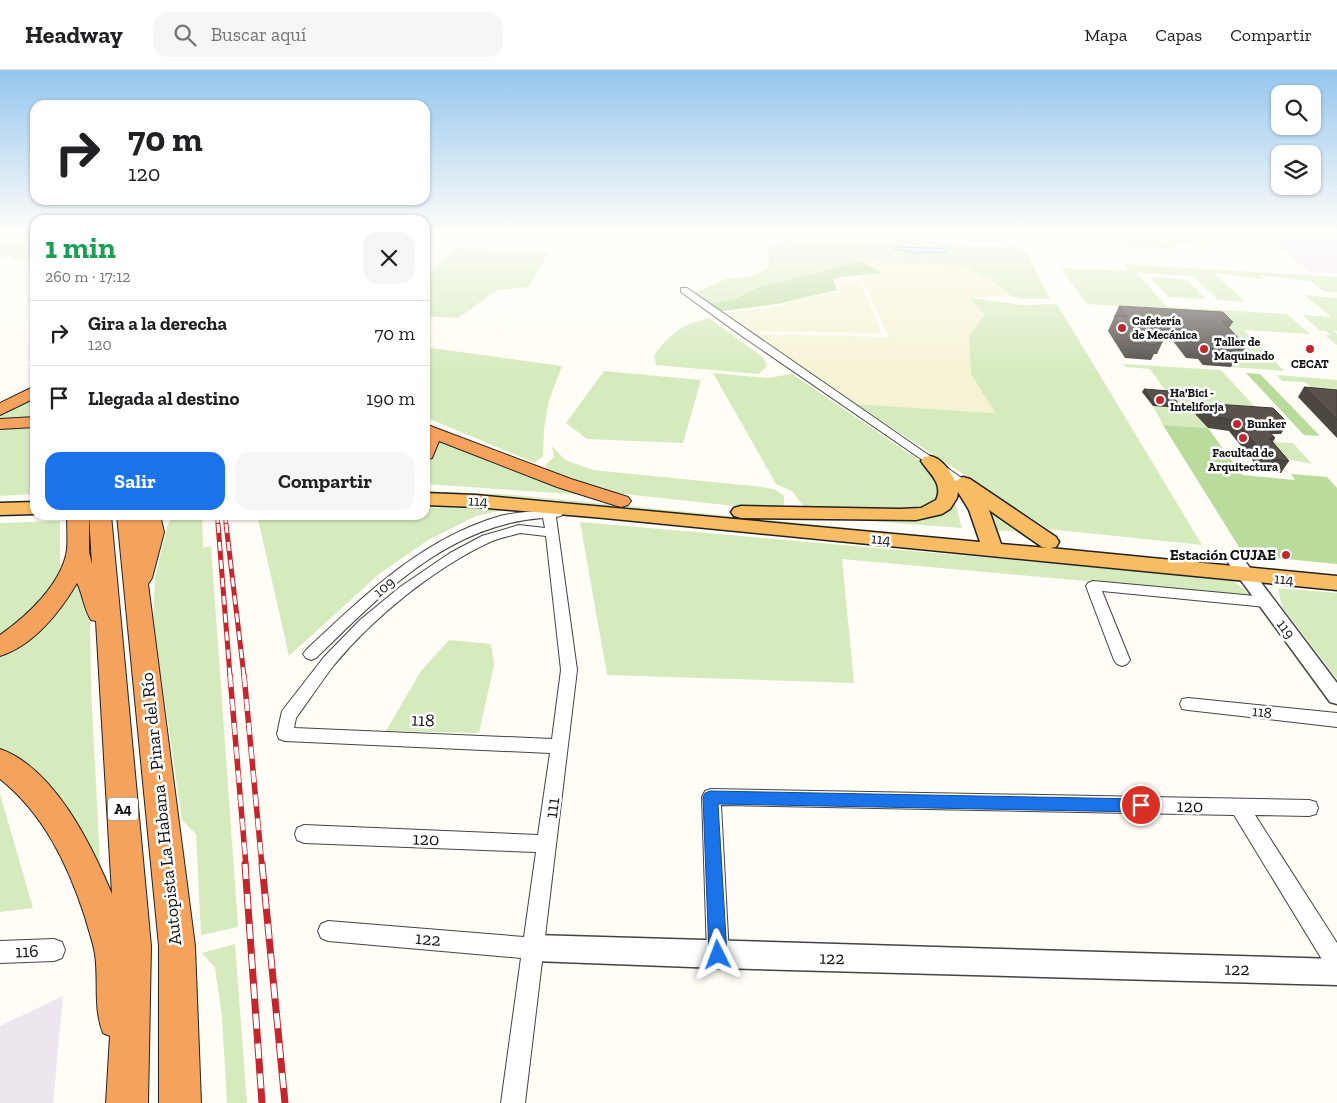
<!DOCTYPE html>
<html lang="es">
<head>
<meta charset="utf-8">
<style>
  body { margin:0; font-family:"Zilla Slab",serif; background:#f6f6f6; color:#202124; height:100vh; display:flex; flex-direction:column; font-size:19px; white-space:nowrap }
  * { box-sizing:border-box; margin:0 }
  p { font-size:16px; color:#757577 }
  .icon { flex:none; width:28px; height:28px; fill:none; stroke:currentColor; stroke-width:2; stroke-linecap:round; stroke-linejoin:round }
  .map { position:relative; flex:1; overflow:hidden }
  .side { position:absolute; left:30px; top:145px; width:400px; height:305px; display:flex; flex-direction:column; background:#fff; border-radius:15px; box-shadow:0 1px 4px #0004 }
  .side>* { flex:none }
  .guide { position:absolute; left:30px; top:30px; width:400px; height:105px; border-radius:15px; box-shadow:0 1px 4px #0004; background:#fff; color:#202124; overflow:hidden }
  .controls { position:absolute; left:1271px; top:15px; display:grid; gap:10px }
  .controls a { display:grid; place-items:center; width:50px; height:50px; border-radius:10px; background:#fff; box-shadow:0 1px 4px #0004; font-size:25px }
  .pin { position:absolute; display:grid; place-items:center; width:42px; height:42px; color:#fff; margin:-21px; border:2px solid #fff; border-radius:50%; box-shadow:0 1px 5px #0007 }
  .me { position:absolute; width:55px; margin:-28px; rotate:357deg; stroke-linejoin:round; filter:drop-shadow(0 0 4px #0008) }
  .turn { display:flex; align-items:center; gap:18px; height:105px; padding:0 15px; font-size:22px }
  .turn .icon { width:65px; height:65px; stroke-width:2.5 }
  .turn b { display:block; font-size:35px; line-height:42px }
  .round { display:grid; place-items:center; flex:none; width:52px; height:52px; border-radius:15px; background:#f6f6f6 }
  .headline { display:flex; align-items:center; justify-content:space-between; height:85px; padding:0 15px }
  h1 { font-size:30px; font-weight:700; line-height:38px; color:#1e9e55 }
  .button { display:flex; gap:10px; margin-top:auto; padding:10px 15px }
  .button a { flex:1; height:58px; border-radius:15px; background:#1a73e8; color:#fff; font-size:20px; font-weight:700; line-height:58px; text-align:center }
  .button a+a { background:#f6f6f6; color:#202124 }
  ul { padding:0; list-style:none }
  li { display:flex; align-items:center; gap:15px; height:65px; padding:0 15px; border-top:1px solid #e0e0e0 }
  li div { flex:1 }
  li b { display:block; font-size:19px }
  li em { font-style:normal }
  header { display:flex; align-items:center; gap:30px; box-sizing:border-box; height:70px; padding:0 25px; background:#fff; border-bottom:1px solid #e0e0e0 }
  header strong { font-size:24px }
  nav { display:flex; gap:28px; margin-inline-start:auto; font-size:18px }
  .search { width:350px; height:45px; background:#f6f6f6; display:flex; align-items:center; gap:12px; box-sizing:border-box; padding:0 18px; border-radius:15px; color:#757577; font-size:19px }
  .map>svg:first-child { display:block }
</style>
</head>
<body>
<header>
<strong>Headway</strong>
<div class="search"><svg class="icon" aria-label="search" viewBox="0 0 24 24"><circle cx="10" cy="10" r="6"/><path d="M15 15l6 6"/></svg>Buscar aquí</div>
<nav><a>Mapa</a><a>Capas</a><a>Compartir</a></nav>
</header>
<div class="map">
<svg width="1337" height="1033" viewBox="0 0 1337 1033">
  <rect width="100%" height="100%" fill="#fffdf5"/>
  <g fill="#eee6ef">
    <polygon points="1255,161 1334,164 1337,166 1337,203 1311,202"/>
    <polygon points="63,926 53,1033 0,1033 0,956"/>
  </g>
  <g fill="#f6f3d4">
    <polygon points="861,191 959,195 991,209 1011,226 970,228 984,245 969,267 971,304 995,343 855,334 755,264 889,267 860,205 882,202"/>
    <polygon points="837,211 860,211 882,263 752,261 727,243 783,235 794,230 839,222"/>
  </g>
  <g fill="#d5ebbd">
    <polygon points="0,161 35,161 35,188 12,190 12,186 1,188"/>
    <path d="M 996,161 L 1006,170 C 972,175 923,167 889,162 Z"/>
    <polygon points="1095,161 1233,161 1239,171 1202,168 1208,175 1199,177 1188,172 1175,174 1173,178 1106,175"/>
    <polygon points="829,163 883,164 970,176 997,177 1015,174 1027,184 1050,229 1023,229 1011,226 991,209 959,195 861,191 757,218 737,228 711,234 695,223 725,209 754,206 769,197 769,190 767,186 770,176"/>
    <polygon points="455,178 548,183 529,217 497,220 458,248 425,246 425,207"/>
    <path d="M 1124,194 L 1337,207 L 1337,222 L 1325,222 L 1310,211 L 1260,205 L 1263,209 C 1246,208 1232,204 1214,203 L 1245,232 L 1218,230 L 1193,206 L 1137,203 L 1167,237 L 1287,244 L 1310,264 L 1244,260 L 1284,301 L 1231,297 L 1225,291 L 1237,291 L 1154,253 L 1141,236 L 1127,236 L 1139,252 L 1133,252 L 1121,236 L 1087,234 L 1061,198 L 1127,201 Z"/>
    <polygon points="1150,207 1186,209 1206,229 1169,227"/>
    <polygon points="1304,225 1337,228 1337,261 1334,261 1337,264 1337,275 1325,265 1331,265 1326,261 1321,261 1302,245 1332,247"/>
    <polygon points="970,228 1022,235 1057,234 1202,475 1048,459 855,334 995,343 971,304 969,267 984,245"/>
    <path d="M 709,248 L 763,287 L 767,296 L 759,304 L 656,295 L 654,285 C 674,260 678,257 709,248 Z"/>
    <polygon points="425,277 562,296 549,330 544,358 543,386 535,393 425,347"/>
    <polygon points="1123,294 1221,300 1266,349 1195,344 1208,358 1163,355 1153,336 1178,338 1150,299 1126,297"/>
    <polygon points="604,301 701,310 683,373 587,369 566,353"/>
    <path d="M 713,303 L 767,308 L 792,304 L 932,399 C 944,422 937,430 915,440 L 806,439 L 792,421 L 776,414 Z"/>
    <polygon points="1277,305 1337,310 1337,330 1323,329 1305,312 1282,311"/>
    <polygon points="35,323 35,350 0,352 0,342"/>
    <polygon points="0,356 35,356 35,424 0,426"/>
    <polygon points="437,368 586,425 425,414 425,395 434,382"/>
    <polygon points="1272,372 1293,373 1312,394 1287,389"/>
    <polygon points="552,376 565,390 593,400 763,417 776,420 784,426 784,434 781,438 770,440 615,423 546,399 545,395 554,387"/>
    <polygon points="425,421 514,425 618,435 1230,496 1042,480 541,429 425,423"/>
    <polygon points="954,429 962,458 855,450 854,447 908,449"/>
    <polygon points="984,436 1022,462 993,460"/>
    <polygon points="425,437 502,440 476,446 428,470 379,504 289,586 257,445 425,445"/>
    <polygon points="172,445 202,445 203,478 211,476 238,857 201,865 196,764 182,750 153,549 155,508 167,457"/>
    <polygon points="60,451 60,503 48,529 0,569 0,453"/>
    <polygon points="580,452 1231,509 1252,526 842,489 854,613 607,605"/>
    <polygon points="73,505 90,550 91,620 101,810 0,681 0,582"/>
    <polygon points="1278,518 1337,523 1337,609 1282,537"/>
    <polygon points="449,570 491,574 494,595 479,663 386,661 421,601"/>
    <polygon points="0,724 33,838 0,842"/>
    <polygon points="235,874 247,1033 227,1033 222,947 215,898 202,883"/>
  </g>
  <g fill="#b9dc9c">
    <polygon points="861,191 883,203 840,207 833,209 837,220 777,234 722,241 711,234 737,228 757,218"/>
    <polygon points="1246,303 1260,304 1320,366 1304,365"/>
    <polygon points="1163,355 1208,358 1242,405 1295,410 1291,404 1327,407 1337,418 1337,494 1244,485"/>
  </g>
  <path fill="#b9e0f7" stroke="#3f96cf" d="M 898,177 C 914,178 930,177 945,179 L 947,182 L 915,183 L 892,178 Z"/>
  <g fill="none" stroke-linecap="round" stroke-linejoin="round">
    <polyline stroke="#3f96cf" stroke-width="2" points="928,161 950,161"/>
    <g stroke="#444" stroke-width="2">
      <g id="minor">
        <polygon points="681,218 687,218 969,413 967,415 959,415 739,264 681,222"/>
        <path d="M 549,439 L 561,440 L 563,443 L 561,446 L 556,447 L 577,600 L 525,1033 L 501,1033 L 521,888 L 328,871 L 321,868 L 318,861 L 321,854 L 328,851 L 524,867 L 536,782 L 304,773 L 297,770 L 295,764 L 297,758 L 304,755 L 538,765 L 550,683 L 285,671 L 279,669 L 277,664 L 282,641 L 324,587 L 360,550 L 400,517 L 450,483 L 482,466 L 519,455 L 545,458 L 543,448 C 447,455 382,524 316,588 L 311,590 L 306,588 L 303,584 L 306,580 C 364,526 421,469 500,446 C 516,442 533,442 549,439 ZM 520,463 L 546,466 L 561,600 L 552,669 L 294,658 L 296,648 C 309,630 321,612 334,595 C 374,547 434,498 490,472 C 500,468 510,466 520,463 Z"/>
        <polygon points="1093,511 1266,527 1271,529 1273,532 1271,535 1266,537 1102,521 1130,590 1127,594 1122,596 1117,594 1114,590 1086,516 1088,513"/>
        <polygon points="1188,628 1337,643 1337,657 1188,640 1182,639 1180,634 1182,629"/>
        <polygon points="711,719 1309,730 1316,732 1318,738 1316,744 1309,746 1255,745 1337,873 1337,904 1329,901 1234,745 721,735 729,885 726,893 718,896 710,893 707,885 702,727 705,721"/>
        <polygon points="54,869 62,872 65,880 62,888 54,891 0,893 0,871"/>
      </g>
    </g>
    <g stroke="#444" stroke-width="3">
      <g id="tertiary">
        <polygon points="1235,485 1241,486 1337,613 1337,634 1330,632 1229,494 1227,490 1229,486"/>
        <polygon points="534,865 1337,889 1337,915 718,898 534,891 525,887 521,878 525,869"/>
      </g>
    </g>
    <g stroke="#222" stroke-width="3">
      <g id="trunk">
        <path d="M 930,386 C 942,388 950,401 955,411 L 963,407 L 970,409 L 1056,467 L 1059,472 L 1056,477 L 1050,478 L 1337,506 L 1337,520 L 604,448 L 476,437 L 425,435 L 425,423 L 476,425 L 980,472 L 969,440 L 958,422 L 957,428 L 950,439 L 942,444 L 916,450 L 741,448 L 734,446 L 731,442 L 734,438 L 741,436 L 900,439 L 921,438 L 936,430 C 944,414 929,403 921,391 L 924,387 ZM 989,440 L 1042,477 L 1047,478 L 1001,474 Z"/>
        <polygon points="35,432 35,444 0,445 0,433"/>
      </g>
    </g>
    <g stroke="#222" stroke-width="2">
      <g id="motorway">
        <polygon points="35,316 35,328 0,345 0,333"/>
        <polygon points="35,347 35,357 0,359 0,349"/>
        <polygon points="425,354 571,409 628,427 631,431 628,435 621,437 614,435 557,417 439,371 432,388 425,390"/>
        <path d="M 67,445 L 89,445 L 89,482 L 92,494 L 89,445 L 111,445 L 151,876 L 148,1033 L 106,1033 L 110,966 L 103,963 C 93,938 99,911 95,884 C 93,871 88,859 85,847 C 68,795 44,744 0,709 L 0,679 C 54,698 91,774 112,824 L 96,551 L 91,550 C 84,539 83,525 77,513 C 60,542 33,576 0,586 L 0,565 C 26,547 62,514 67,480 C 68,469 67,457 67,445 Z"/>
        <polygon points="117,445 160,445 164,462 152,508 148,514 195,876 201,1033 159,1033 159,876"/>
      </g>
    </g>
    <use href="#minor" fill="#fff" fill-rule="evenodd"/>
    <use href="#tertiary" fill="#fff" fill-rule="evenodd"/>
    <use href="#trunk" fill="#f7bc64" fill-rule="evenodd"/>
    <use href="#motorway" fill="#f5a25d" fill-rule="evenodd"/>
    <g stroke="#c4262e" stroke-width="4">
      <g id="rail-far3">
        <polyline points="217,445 218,455"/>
        <polyline points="225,445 226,455"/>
      </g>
    </g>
    <g stroke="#c4262e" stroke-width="5">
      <g id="rail-far2">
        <polyline points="218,454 230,606"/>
        <polyline points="226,454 244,606"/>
      </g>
    </g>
    <g stroke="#c4262e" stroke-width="5.5">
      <g id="rail-far1">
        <polyline points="230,605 246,796"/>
        <polyline points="244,605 262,796"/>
      </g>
    </g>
    <g stroke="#c4262e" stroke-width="7">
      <g id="rail">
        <polyline points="245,794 262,1033"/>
        <polyline points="262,794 285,1033"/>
      </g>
    </g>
    <use href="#rail-far3" stroke="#fff" stroke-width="2.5" stroke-dasharray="8" stroke-linecap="butt"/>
    <use href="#rail-far2" stroke="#fff" stroke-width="3" stroke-dasharray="9" stroke-linecap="butt"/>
    <use href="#rail-far1" stroke="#fff" stroke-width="4" stroke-dasharray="12" stroke-linecap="butt"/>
    <use href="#rail" stroke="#fff" stroke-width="5" stroke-dasharray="15" stroke-linecap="butt"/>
  </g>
  <g fill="#4d4742">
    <polygon points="1119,236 1233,252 1229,258 1246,276 1238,291 1234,291 1231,297 1203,295 1198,289 1186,288 1166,262 1159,262 1164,269 1157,284 1154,284 1151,290 1125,288 1108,261"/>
    <polygon points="1304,317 1337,320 1337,368 1298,327"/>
    <polygon points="1144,319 1180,336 1179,338 1153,336 1142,322"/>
    <polygon points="1200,333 1288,353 1281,364 1271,364 1275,368 1273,372 1289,391 1281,403 1261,401 1229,361 1208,358 1195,344"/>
  </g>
  <g fill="#5a524d" stroke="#3f3936">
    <polygon points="1119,236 1223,242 1233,252 1222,251 1246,276 1234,275 1239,281 1211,279 1206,273 1194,272 1173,248 1146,246 1164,269 1153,268 1159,275 1132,273 1114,246 1128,247"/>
    <polygon points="1304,317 1337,320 1337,350"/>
    <polygon points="1144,319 1169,321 1180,336 1154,334"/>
    <polygon points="1200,333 1273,338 1288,353 1260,351 1275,368 1269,368 1289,391 1268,389 1235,350 1214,347"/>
  </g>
  <linearGradient id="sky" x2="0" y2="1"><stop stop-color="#95c6ee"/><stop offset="0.53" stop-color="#fffefa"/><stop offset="1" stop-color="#fffefa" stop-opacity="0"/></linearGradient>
  <rect width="1337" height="306" fill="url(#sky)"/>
  <polygon fill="#1a73e8" stroke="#114b97" points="710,721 1141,729 1146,731 1148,735 1146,740 1141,742 718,734 727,885 724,892 718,894 712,892 709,885 703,727 705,723"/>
  <g fill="#c4262e" stroke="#fff" stroke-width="2">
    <circle cx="1122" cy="258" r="5"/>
    <circle cx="1204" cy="279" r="5"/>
    <circle cx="1310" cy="279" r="5"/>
    <circle cx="1160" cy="330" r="5"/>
    <circle cx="1237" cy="354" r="5"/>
    <circle cx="1243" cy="368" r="5"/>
    <circle cx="1286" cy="485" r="5"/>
  </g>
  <g text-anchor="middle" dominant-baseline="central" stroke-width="5" stroke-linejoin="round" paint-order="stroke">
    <g font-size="12" font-weight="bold" fill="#111" stroke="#fff" text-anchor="start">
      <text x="1132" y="251">Cafetería<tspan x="1132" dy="14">de Mecánica</tspan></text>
      <text x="1214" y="272">Taller de<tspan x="1214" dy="14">Maquinado</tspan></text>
      <text x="1310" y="294" text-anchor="middle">CECAT</text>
      <text x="1170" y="323">Ha'Bici -<tspan x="1170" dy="14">Inteliforja</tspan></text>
      <text x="1247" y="354">Bunker</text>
      <text x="1243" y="383" text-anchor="middle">Facultad de<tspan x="1243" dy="14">Arquitectura</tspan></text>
    </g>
    <rect fill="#fff" stroke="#585858" stroke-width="1" x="108" y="727.5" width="30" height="23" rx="4"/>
    <g font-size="14" font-weight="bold" fill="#111">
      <text x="123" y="739">A4</text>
    </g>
    <g font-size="15" fill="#111" stroke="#fff">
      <text transform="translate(478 431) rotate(3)">114</text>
      <text transform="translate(881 469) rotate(5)">114</text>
      <text transform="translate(1284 509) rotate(5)">114</text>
      <text transform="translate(384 517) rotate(-40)">109</text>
      <text transform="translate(1286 559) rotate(53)">119</text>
      <text transform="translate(1262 642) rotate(6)">118</text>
    </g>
    <g font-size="15" font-weight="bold" fill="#111" stroke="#fff" text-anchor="end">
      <text x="1276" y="485">Estación CUJAE</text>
    </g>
    <g font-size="18" fill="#111" stroke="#fff">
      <text transform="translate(423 650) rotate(3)">118</text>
      <text transform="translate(1190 736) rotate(1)">120</text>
      <text transform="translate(552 738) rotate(-83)">111</text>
      <text transform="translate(161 739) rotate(-96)">Autopista La Habana - Pinar del Río</text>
      <text transform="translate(426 769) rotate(2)">120</text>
      <text transform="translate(428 869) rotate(5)">122</text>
      <text transform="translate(27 881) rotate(-2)">116</text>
      <text transform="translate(832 888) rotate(1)">122</text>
      <text transform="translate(1237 899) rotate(1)">122</text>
    </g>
  </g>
</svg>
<div class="controls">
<a><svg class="icon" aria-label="search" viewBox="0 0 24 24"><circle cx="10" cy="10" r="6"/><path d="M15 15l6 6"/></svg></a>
<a><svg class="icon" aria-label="layers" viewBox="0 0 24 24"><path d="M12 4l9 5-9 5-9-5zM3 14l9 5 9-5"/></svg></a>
</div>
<div class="pin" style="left:1141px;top:735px;background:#d93025"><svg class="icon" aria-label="arrive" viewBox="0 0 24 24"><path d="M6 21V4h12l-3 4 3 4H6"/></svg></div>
<svg class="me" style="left:718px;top:885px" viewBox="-20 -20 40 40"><path d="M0-17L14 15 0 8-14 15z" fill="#1a73e8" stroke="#fff" stroke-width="4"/></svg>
<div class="guide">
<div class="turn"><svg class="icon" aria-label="right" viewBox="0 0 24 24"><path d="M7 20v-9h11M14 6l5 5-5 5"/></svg><div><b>70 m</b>120</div></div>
</div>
<section class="side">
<div class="headline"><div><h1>1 min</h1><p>260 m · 17:12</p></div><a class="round"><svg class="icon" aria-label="close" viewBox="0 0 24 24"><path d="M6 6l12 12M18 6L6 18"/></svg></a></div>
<ul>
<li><svg class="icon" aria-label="right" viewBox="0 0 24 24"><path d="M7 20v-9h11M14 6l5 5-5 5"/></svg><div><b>Gira a la derecha</b><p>120</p></div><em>70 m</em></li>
<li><svg class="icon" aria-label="arrive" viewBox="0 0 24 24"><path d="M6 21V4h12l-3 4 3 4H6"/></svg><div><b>Llegada al destino</b></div><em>190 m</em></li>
</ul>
<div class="button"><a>Salir</a><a>Compartir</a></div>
</section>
</div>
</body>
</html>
